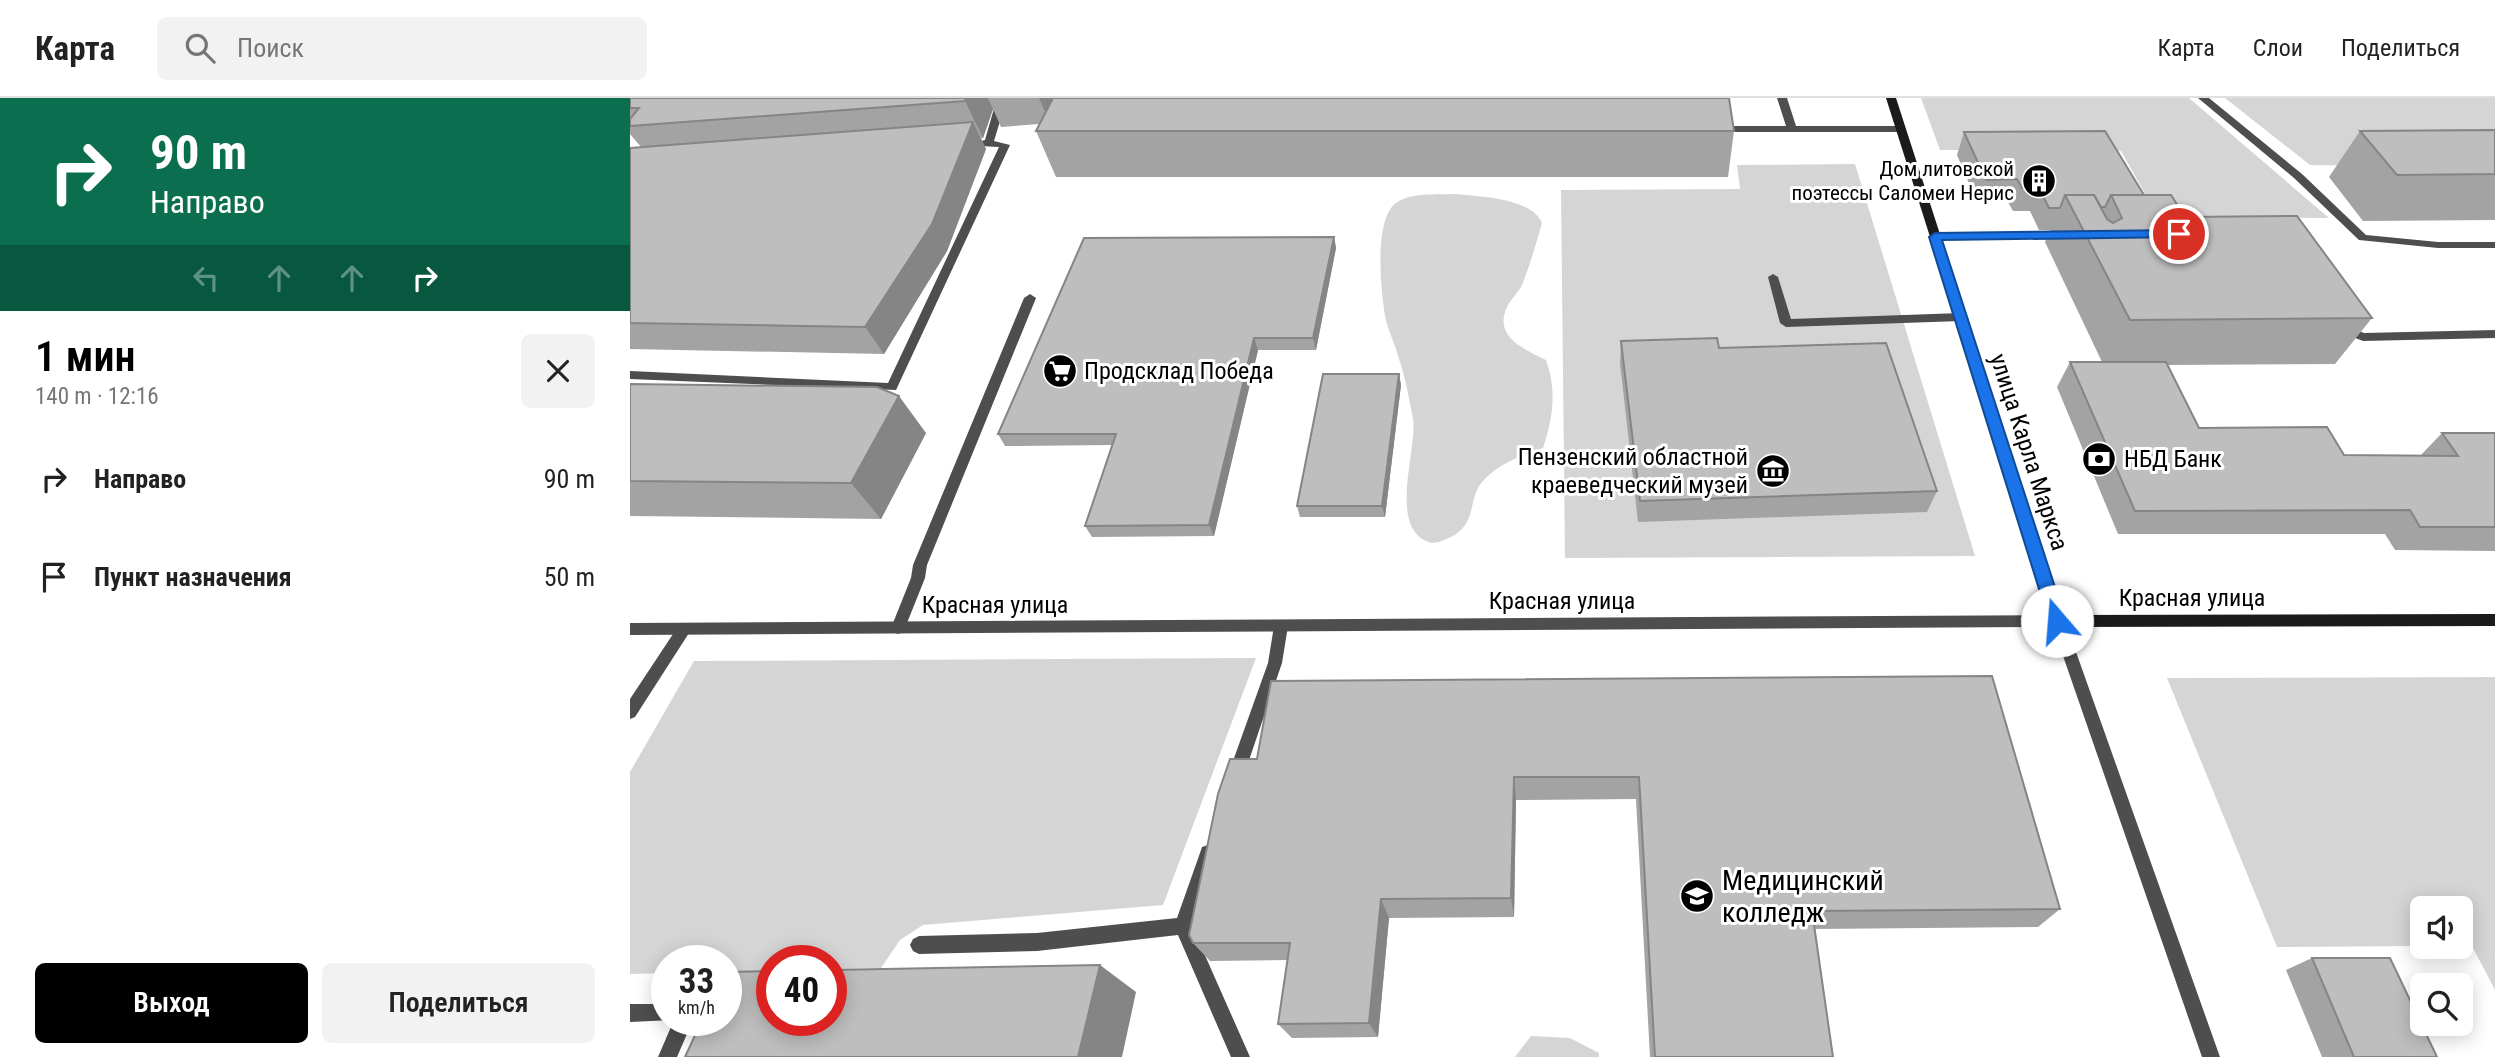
<!DOCTYPE html>
<html lang="ru">
<head>
<meta charset="utf-8">
<style>
  body { margin:0; font-family:"Roboto Condensed",sans-serif; background:#f2f2f2; color:#222; height:100vh; display:flex; flex-direction:column; font-size:26px; white-space:nowrap }
  * { box-sizing:border-box; margin:0 }
  p { font-size:23px; color:#767676 }
  .icon { flex:none; width:38px; height:38px; fill:none; stroke:currentColor; stroke-width:2; stroke-linecap:round; stroke-linejoin:round }
  .map { position:relative; flex:1; overflow:hidden }
  .drawer { display:flex; flex-direction:column; background:#fff; width:630px }
  .drawer>* { flex:none }
  .banner { background:#0b6e4f; color:#fff; overflow:hidden }
  .fabs { position:absolute; left:1780px; top:798px; display:grid; gap:14px }
  .fabs a { display:grid; place-items:center; width:63px; height:63px; border-radius:10px; background:#fff; box-shadow:0 4px 18px #0003; font-size:35px }
  .speed { position:absolute; left:21px; top:847px; display:flex; gap:14px; font-size:35px; font-weight:700; text-align:center }
  .speed>* { display:grid; place-content:center; width:91px; height:91px; border-radius:50%; background:#fff; box-shadow:0 4px 18px #0003; line-height:1 }
  .speed small { font-size:18px; font-weight:400 }
  .speed .limit { border:10px solid #d22; background:#fff; color:#111 }
  .pin { position:absolute; display:grid; place-items:center; width:60px; height:60px; color:#fff; margin:-30px; border:4px solid #fff; border-radius:50%; box-shadow:0 2px 7px #0007 }
  .me { position:absolute; width:77px; margin:-38px; rotate:342deg; stroke-linejoin:round; filter:drop-shadow(0 0 5px #0008) }
  .turn { display:flex; align-items:center; gap:24px; height:147px; padding:0 35px; font-size:32px }
  .turn .icon { width:91px; height:91px; stroke-width:2.5 }
  .turn b { display:block; font-size:49px; line-height:60px }
  .lanes { display:flex; align-items:center; height:66px; padding:0 35px; background:#0003; justify-content:center; gap:35px; direction:ltr }
  .lanes .off { opacity:.35 }
  .round { display:grid; place-items:center; flex:none; width:74px; height:74px; border-radius:10px; background:#f2f2f2 }
  .overview { display:flex; align-items:center; justify-content:space-between; height:119px; padding:0 35px }
  h1 { font-size:42px; font-weight:600; line-height:52px; color:#000 }
  .primary-button { display:flex; gap:14px; margin-top:auto; padding:14px 35px }
  .primary-button a { flex:1; height:80px; border-radius:10px; background:#000; color:#fff; font-size:28px; font-weight:600; line-height:80px; text-align:center }
  .primary-button a+a { background:#f2f2f2; color:#222 }
  ul { padding:0; list-style:none }
  li { display:flex; align-items:center; gap:21px; height:98px; padding:0 35px }
  li div { flex:1 }
  li b { display:block; font-size:26px }
  li em { font-style:normal }
  header { display:flex; align-items:center; gap:42px; box-sizing:border-box; height:98px; padding:0 35px; background:#fff; border-bottom:2px solid #e0e0e0 }
  header strong { font-size:33px }
  nav { display:flex; gap:38px; margin-inline-start:auto; font-size:24px }
  .search { width:490px; height:63px; background:#f2f2f2; display:flex; align-items:center; gap:18px; box-sizing:border-box; padding:0 24px; border-radius:10px; color:#767676; font-size:26px }
  main { display:flex; flex:1; min-height:0 }
  .map>svg:first-child { display:block }
</style>
</head>
<body>
<header>
<strong>Карта</strong>
<div class="search"><svg class="icon" aria-label="search" viewBox="0 0 24 24"><circle cx="10" cy="10" r="6"/><path d="M15 15l6 6"/></svg>Поиск</div>
<nav><a>Карта</a><a>Слои</a><a>Поделиться</a></nav>
</header>
<main>
<section class="drawer">
<div class="banner">
<div class="turn"><svg class="icon" aria-label="right" viewBox="0 0 24 24"><path d="M7 20v-9h11M14 6l5 5-5 5"/></svg><div><b>90 m</b>Направо</div></div>
<div class="lanes"><svg class="icon off" aria-label="left" viewBox="0 0 24 24"><path d="M17 20v-9H6M10 6l-5 5 5 5"/></svg><svg class="icon off" aria-label="ahead" viewBox="0 0 24 24"><path d="M12 20V5M6 11l6-6 6 6"/></svg><svg class="icon off" aria-label="ahead" viewBox="0 0 24 24"><path d="M12 20V5M6 11l6-6 6 6"/></svg><svg class="icon" aria-label="right" viewBox="0 0 24 24"><path d="M7 20v-9h11M14 6l5 5-5 5"/></svg></div>
</div>
<div class="overview"><div><h1>1 мин</h1><p>140 m · 12:16</p></div><a class="round"><svg class="icon" aria-label="close" viewBox="0 0 24 24"><path d="M6 6l12 12M18 6L6 18"/></svg></a></div>
<ul>
<li><svg class="icon" aria-label="right" viewBox="0 0 24 24"><path d="M7 20v-9h11M14 6l5 5-5 5"/></svg><div><b>Направо</b></div><em>90 m</em></li>
<li><svg class="icon" aria-label="arrive" viewBox="0 0 24 24"><path d="M6 21V4h12l-3 4 3 4H6"/></svg><div><b>Пункт назначения</b></div><em>50 m</em></li>
</ul>
<div class="primary-button"><a>Выход</a><a>Поделиться</a></div>
</section>
<div class="map">
<svg width="1865" height="959" viewBox="0 0 1865 959">
  <rect width="100%" height="100%" fill="#fff"/>
  <g fill="#d5d5d5">
    <polygon points="1291,0 1559,0 1699,120 1528,119 1491,53 1310,52"/>
    <polygon points="1595,0 1865,0 1865,69 1680,67"/>
    <polygon points="1225,66 1345,458 935,460 931,92 1110,91 1107,67"/>
    <path d="M 823,96 C 848,98 902,100 912,125 C 906,146 900,167 892,187 C 888,195 881,201 877,209 C 863,239 894,251 916,262 C 927,292 923,320 913,350 C 891,358 869,365 853,383 C 836,401 850,429 814,442 C 809,444 804,446 799,444 C 757,430 788,350 783,320 C 779,300 775,278 768,258 C 765,246 759,234 756,223 C 751,197 743,121 766,105 C 781,94 806,97 823,96 Z"/>
    <polygon points="626,560 533,807 293,827 270,842 251,870 201,871 201,863 142,863 142,873 96,874 96,863 37,863 37,875 0,876 0,674 64,563"/>
    <polygon points="1865,579 1865,892 1842,848 1831,848 1830,810 1792,810 1792,848 1647,849 1537,580"/>
    <polygon points="901,938 940,940 969,955 969,959 885,959"/>
  </g>
  <g fill="none" stroke-linecap="round" stroke-linejoin="round">
    <g fill="#4e4e4e" fill-rule="evenodd">
      <polygon points="367,0 377,0 364,43 380,47 266,292 0,281 0,273 258,285 369,49 350,48 345,45 355,42"/>
      <polygon points="1147,0 1157,0 1166,28 1271,28 1276,31 1271,34 1088,34 1083,31 1088,28 1156,28"/>
      <polygon points="1568,0 1579,0 1672,76 1736,137 1808,144 1865,144 1865,150 1808,150 1729,142 1664,80"/>
      <polygon points="1436,134 1441,137 1440,139 1305,142 1300,139 1305,136"/>
      <polygon points="1143,176 1148,179 1161,221 1331,215 1337,219 1331,223 1156,229 1150,225 1138,179"/>
      <polygon points="400,196 406,200 297,467 295,480 275,530 273,534 268,536 263,534 261,530 281,480 283,467 394,200"/>
      <polygon points="1711,226 1734,235 1865,232 1865,240 1733,243 1707,233 1705,230"/>
      <polygon points="651,522 656,524 658,528 652,565 614,677 612,682 606,684 600,682 598,677 638,565 644,528 646,524"/>
      <polygon points="54,525 59,527 61,531 59,535 5,619 0,621 0,601 49,527"/>
      <polygon points="578,747 584,749 586,755 562,828 620,959 601,959 548,837 407,853 289,856 283,853 280,847 283,841 289,838 407,835 547,820 570,755 572,749"/>
      <polygon points="0,906 37,906 37,922 42,922 0,924"/>
      <polygon points="44,922 63,922 47,959 28,959"/>
    </g>
    <polygon fill="#4e4e4e" fill-rule="evenodd" points="1428,517 1433,519 1435,523 1590,959 1572,959 1423,529 0,537 0,525"/>
    <polygon fill="#1b1b1b" fill-rule="evenodd" points="1256,0 1266,0 1433,517 1865,516 1865,528 1428,529 1423,527"/>
  </g>
  <g fill="#a3a3a3">
    <polygon points="0,0 1099,0 1104,33 1098,79 426,79 406,33 409,26 371,29 363,11 353,40 351,40 356,51 317,153 254,256 0,251 0,50 11,49 0,36"/>
    <polygon points="1865,32 1865,122 1733,123 1699,79 1730,33"/>
    <polygon points="1334,34 1514,97 1742,220 1705,266 1537,267 1569,330 1714,357 1790,358 1812,335 1865,335 1865,453 1765,452 1755,436 1488,436 1427,289 1440,264 1472,264 1415,144 1420,132 1409,132 1400,113 1383,113 1378,104 1347,104 1327,57"/>
    <polygon points="704,139 706,150 686,252 628,252 584,438 462,439 455,428 482,347 375,348 368,336"/>
    <polygon points="991,243 1089,250 1307,393 1297,414 1008,424 990,265"/>
    <polygon points="769,276 771,287 755,419 670,419 667,408"/>
    <polygon points="0,286 296,335 251,421 0,418"/>
    <polygon points="1362,578 1430,811 1408,829 1184,831 1203,959 1020,959 1006,701 886,702 884,819 759,820 748,939 662,940 648,926 657,862 580,863 563,845 627,661"/>
    <polygon points="1682,860 1807,959 1692,959 1656,872"/>
  </g>
  <g fill="#858585">
    <polygon points="336,0 358,0 363,11 353,40 335,3"/>
    <polygon points="409,0 427,0 420,25"/>
    <polygon points="343,24 356,51 317,153 254,256 235,229"/>
    <polygon points="704,139 706,150 686,252 683,240"/>
    <polygon points="624,240 628,252 584,438 579,427"/>
    <polygon points="769,276 771,287 755,419 752,408"/>
    <polygon points="269,298 296,335 251,421 221,385"/>
    <polygon points="884,679 886,702 884,819 881,800"/>
    <polygon points="751,801 759,820 748,939 739,925"/>
    <polygon points="470,867 506,894 492,959 448,959"/>
  </g>
  <g fill="#bebebe" stroke="#858585" stroke-width="2">
    <polygon points="0,0 336,0 335,3 0,28 0,21 9,10 0,10"/>
    <polygon points="423,0 1099,0 1104,33 406,33"/>
    <polygon points="343,24 302,126 235,229 0,225 0,50"/>
    <polygon points="1865,32 1865,76 1767,77 1730,33"/>
    <polygon points="1475,33 1514,97 1481,97 1475,109 1471,109 1464,97 1435,97 1430,110 1419,110 1409,90 1392,90 1387,81 1356,82 1334,34"/>
    <polygon points="1435,97 1464,97 1477,121 1483,125 1492,120 1481,97 1541,97 1555,119 1667,118 1742,220 1500,222"/>
    <polygon points="704,139 683,240 624,240 579,427 455,428 486,336 368,336 454,140"/>
    <polygon points="1087,240 1089,250 1256,245 1307,393 1010,403 991,243"/>
    <polygon points="1440,264 1536,264 1569,330 1697,329 1714,357 1828,358 1812,335 1865,335 1865,429 1790,429 1780,412 1505,413"/>
    <polygon points="693,276 769,276 752,408 667,408"/>
    <polygon points="0,286 247,289 269,298 221,385 0,383"/>
    <polygon points="1362,578 1430,811 1182,813 1203,959 1025,959 1009,679 884,679 881,800 751,801 739,925 648,926 660,845 563,845 559,837 588,696 600,661 627,661 641,583"/>
    <polygon points="1682,860 1760,860 1807,959 1724,959"/>
    <polygon points="470,867 448,959 55,959 72,922 96,922 96,874 142,873 142,922 201,922 201,872"/>
  </g>
  <polygon fill="#1a73e8" stroke="#114b97" stroke-width="2" points="1549,132 1554,133 1554,139 1312,142 1436,523 1433,528 1422,528 1419,523 1299,139 1305,135"/>
  <defs>
    <g id="building-disc" transform="scale(1.75)"><circle r="9.5" fill="#000" stroke="#fff"/><path d="M-4-6H4V6H1V3H-1V6H-4ZM-2.5-4.3h1.7v1.8h-1.7ZM.8-4.3h1.7v1.8H.8ZM-2.5-1h1.7V.8h-1.7ZM.8-1h1.7V.8H.8Z" fill="#fff"/></g>
    <g id="supermarket-disc" transform="scale(1.75)"><circle r="9.5" fill="#000" stroke="#fff"/><path d="M-6-5.5h2.5l.6 2H6L4.5 2H-2.5L-4.4-4H-6ZM-1.5 3.2a1.3 1.3 0 1 0 .1 0ZM3 3.2a1.3 1.3 0 1 0 .1 0Z" fill="#fff"/></g>
    <g id="bank-disc" transform="scale(1.75)"><circle r="9.5" fill="#000" stroke="#fff"/><path d="M-6-4H6V4H-6ZM0-2.3a2.3 2.3 0 1 0 0 4.6a2.3 2.3 0 1 0 0-4.6Z" fill="#fff"/></g>
    <g id="museum-disc" transform="scale(1.75)"><circle r="9.5" fill="#000" stroke="#fff"/><path d="M0-6L6-3V-2H-6V-3ZM-5-1h2V3h-2ZM-1-1h2V3h-2ZM3-1h2V3H3ZM-6 4H6V6H-6Z" fill="#fff"/></g>
    <g id="university-disc" transform="scale(1.75)"><circle r="9.5" fill="#000" stroke="#fff"/><path d="M0-5L7-2L0 1L-7-2ZM-4 1L0 2.5L4 1V4Q0 6-4 4Z" fill="#fff"/></g>
  </defs>
  <g fill-rule="evenodd">
    <use href="#building-disc" x="1409" y="83"/>
    <use href="#supermarket-disc" x="430" y="273"/>
    <use href="#bank-disc" x="1469" y="361"/>
    <use href="#museum-disc" x="1143" y="373"/>
    <use href="#university-disc" x="1067" y="798"/>
  </g>
  <g text-anchor="middle" dominant-baseline="central" stroke-width="6" stroke-linejoin="round" paint-order="stroke">
    <g font-size="21" fill="#000" stroke="#fff" text-anchor="end">
      <text x="1384" y="71">Дом литовской<tspan x="1384" dy="24">поэтессы Саломеи Нерис</tspan></text>
    </g>
    <g font-size="24" fill="#000" stroke="#fff" text-anchor="start">
      <text x="454" y="273">Продсклад Победа</text>
      <text x="1118" y="359" text-anchor="end">Пензенский областной<tspan x="1118" dy="28">краеведческий музей</tspan></text>
      <text x="1494" y="361">НБД Банк</text>
    </g>
    <g font-size="24" fill="#000" stroke="#fff">
      <text transform="translate(1399 354) rotate(72)">улица Карла Маркса</text>
      <text x="1562" y="500">Красная улица</text>
      <text x="932" y="503">Красная улица</text>
      <text x="365" y="507">Красная улица</text>
    </g>
    <g font-size="28" fill="#000" stroke="#fff" text-anchor="start">
      <text x="1092" y="782">Медицинский<tspan x="1092" dy="32">колледж</tspan></text>
    </g>
  </g>
</svg>
<div class="fabs">
<a><svg class="icon" aria-label="sound" viewBox="0 0 24 24"><path d="M4 9h4l5-4v14l-5-4H4zM17 9q2 3 0 6"/></svg></a>
<a><svg class="icon" aria-label="search" viewBox="0 0 24 24"><circle cx="10" cy="10" r="6"/><path d="M15 15l6 6"/></svg></a>
</div>
<div class="speed"><div>33<small>km/h</small></div><div class="limit">40</div></div>
<div class="pin" style="left:1549px;top:136px;background:#d93025"><svg class="icon" aria-label="arrive" viewBox="0 0 24 24"><path d="M6 21V4h12l-3 4 3 4H6"/></svg></div>
<svg class="me" style="left:1427px;top:523px" viewBox="-20 -20 40 40"><circle r="19" fill="#fff"/><path d="M0-13L10 11 0 6-10 11z" fill="#1a73e8"/></svg>
</div>
</main>
</body>
</html>
